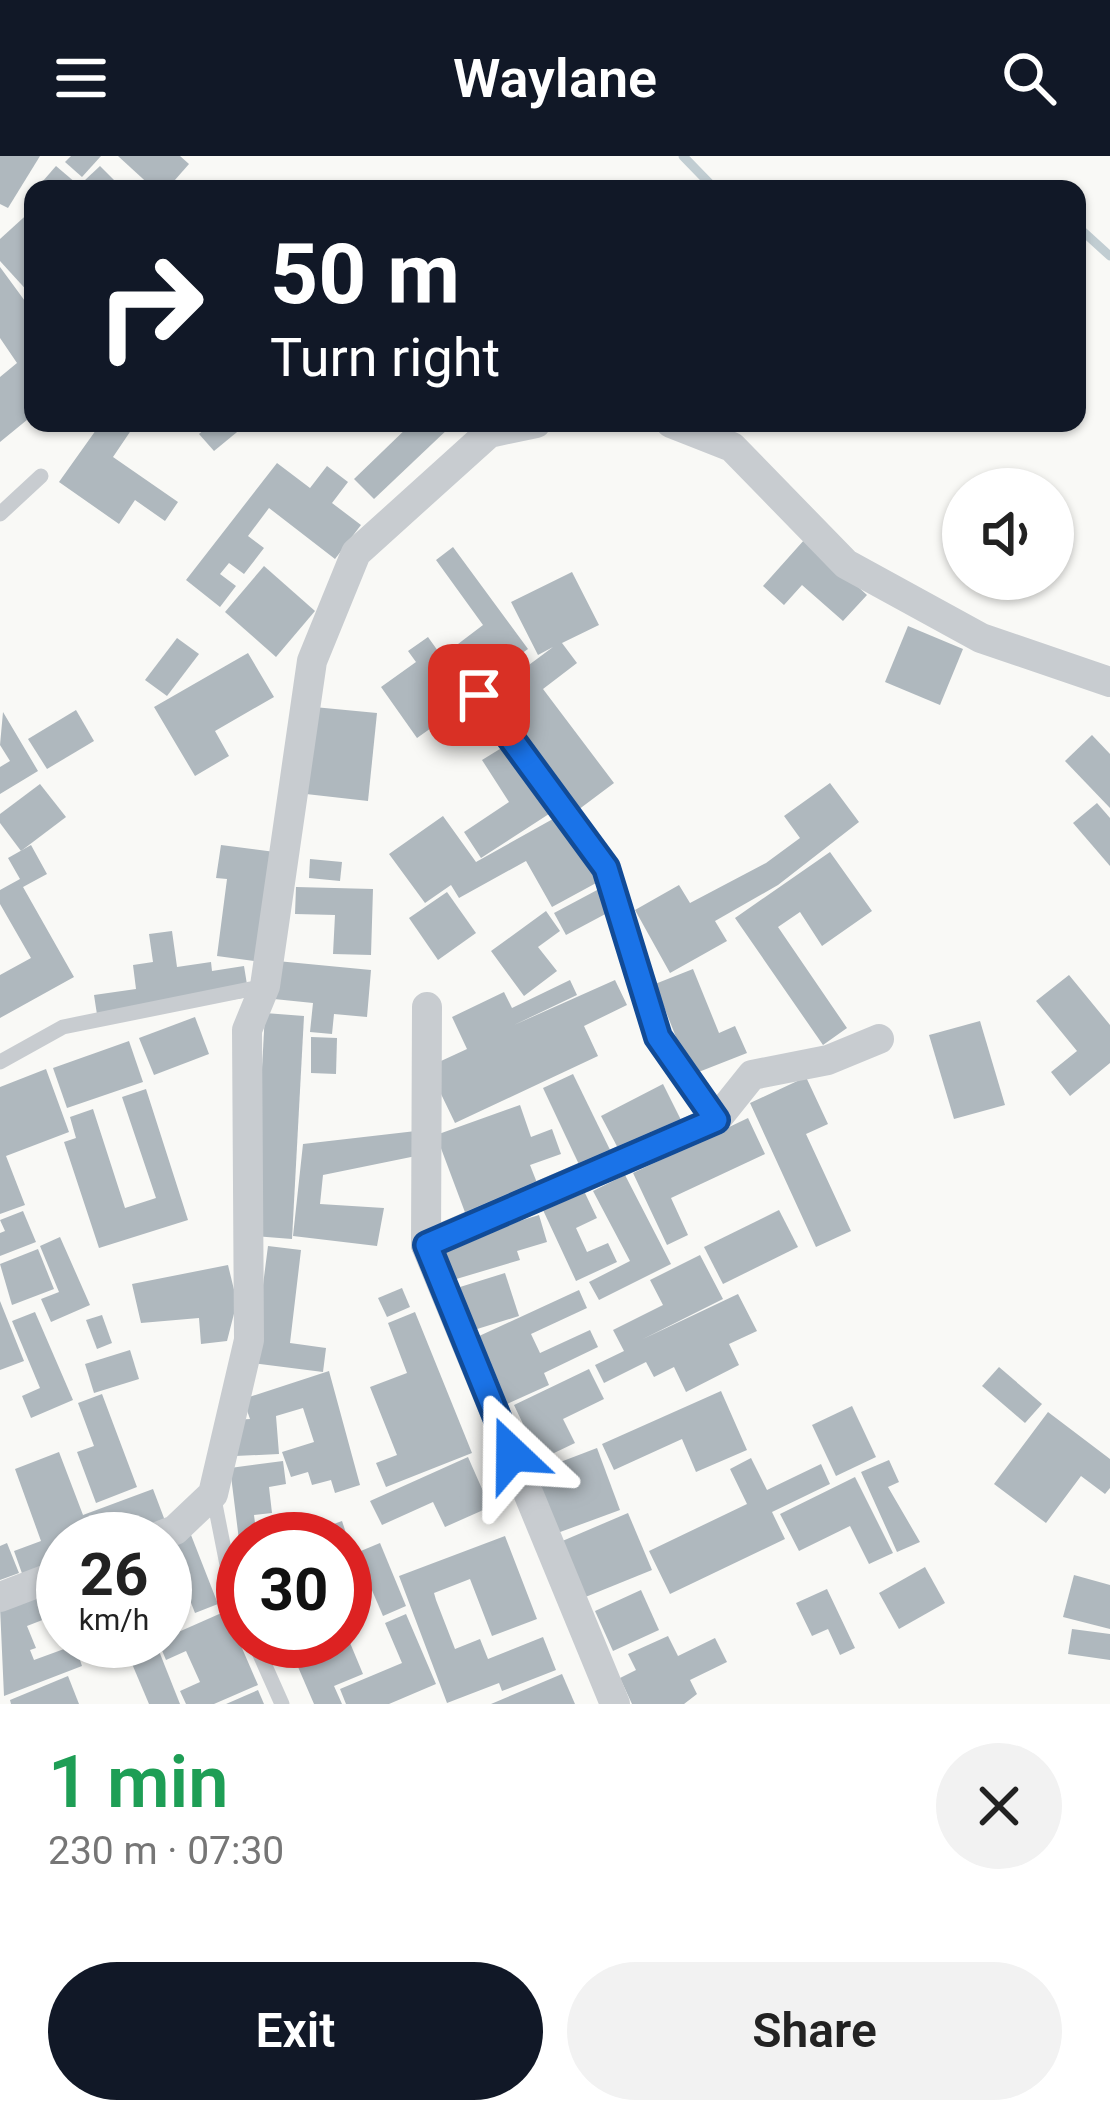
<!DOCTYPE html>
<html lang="en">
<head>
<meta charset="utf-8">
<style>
  body { margin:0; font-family:Roboto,sans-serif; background:#f2f2f2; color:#222; height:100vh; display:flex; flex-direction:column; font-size:45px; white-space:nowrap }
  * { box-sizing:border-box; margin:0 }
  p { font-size:39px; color:#767676 }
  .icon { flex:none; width:66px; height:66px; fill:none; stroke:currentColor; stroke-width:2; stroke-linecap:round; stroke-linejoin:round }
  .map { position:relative; height:1548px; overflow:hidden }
  .sheet { display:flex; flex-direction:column; background:#fff; flex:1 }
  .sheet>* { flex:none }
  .hud { position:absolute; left:24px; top:24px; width:1062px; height:252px; border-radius:24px; box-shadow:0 3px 9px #0004; background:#111827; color:#fff; overflow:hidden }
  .tools { position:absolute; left:942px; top:312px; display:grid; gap:24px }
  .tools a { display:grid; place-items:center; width:132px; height:132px; border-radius:50%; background:#fff; box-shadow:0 3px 9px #0004; font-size:60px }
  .speed { position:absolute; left:36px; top:1356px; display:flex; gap:24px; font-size:60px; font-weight:700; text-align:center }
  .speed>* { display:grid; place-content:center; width:156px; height:156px; border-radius:50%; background:#fff; box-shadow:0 3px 9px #0004; line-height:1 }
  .speed small { font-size:30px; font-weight:400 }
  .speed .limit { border:18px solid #d22; background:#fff; color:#111 }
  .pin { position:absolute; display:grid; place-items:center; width:102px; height:102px; color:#fff; margin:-51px; border-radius:24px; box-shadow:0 6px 18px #0006 }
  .me { position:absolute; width:132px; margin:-66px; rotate:337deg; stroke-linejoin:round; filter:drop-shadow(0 0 9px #0008) }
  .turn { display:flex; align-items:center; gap:42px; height:252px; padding:0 48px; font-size:54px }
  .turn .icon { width:156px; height:156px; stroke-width:2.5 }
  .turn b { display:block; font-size:84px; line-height:102px }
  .round { display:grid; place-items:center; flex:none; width:126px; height:126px; border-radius:63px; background:#f2f2f2 }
  .overview { display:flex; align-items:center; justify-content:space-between; height:204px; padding:0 48px }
  h1 { font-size:72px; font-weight:600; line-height:90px; color:#1e9e55 }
  .button { display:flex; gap:24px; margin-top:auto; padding:24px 48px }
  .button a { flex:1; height:138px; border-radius:72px; background:#111827; color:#fff; font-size:48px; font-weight:600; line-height:138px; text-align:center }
  .button a+a { background:#f2f2f2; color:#222 }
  header { display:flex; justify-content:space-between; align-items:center; height:156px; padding:0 48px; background:#111827; color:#fff; font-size:54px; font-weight:600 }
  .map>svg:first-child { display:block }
</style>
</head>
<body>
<header><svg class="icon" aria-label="menu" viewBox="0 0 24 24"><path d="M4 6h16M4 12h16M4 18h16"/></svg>Waylane<svg class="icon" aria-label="search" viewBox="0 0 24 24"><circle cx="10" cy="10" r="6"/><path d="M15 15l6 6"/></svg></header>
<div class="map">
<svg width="1110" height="1548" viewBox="0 0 1110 1548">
  <rect width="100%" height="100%" fill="#f9f9f6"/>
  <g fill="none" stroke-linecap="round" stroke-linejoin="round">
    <g stroke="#c1cdd2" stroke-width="9">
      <polyline points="683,0 715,33"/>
      <polyline points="1077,70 1110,100"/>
    </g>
  </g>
  <g fill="#afb8be">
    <polygon points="0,0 40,0 8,52 0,48"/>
    <polygon points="71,0 101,0 82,21 65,6"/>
    <polygon points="118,0 180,0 189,8 167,33 154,33"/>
    <polygon points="56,10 83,33 36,33"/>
    <polygon points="100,10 123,33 91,33 84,25"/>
    <polygon points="33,53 33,137 31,139 0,105 0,83"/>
    <polygon points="0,111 33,156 33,259 0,286 0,221 17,207 0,182"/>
    <polygon points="101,267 136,267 113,301 178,346 165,365 135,344 119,368 59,326"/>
    <polygon points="212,267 248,267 214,295 199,278"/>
    <polygon points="412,267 451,270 374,343 354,323"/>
    <polygon points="277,307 310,332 327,310 348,326 332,347 361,369 335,403 269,352 248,380 264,392 244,418 229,407 220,418 236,430 220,451 186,424"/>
    <polygon points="805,383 867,439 843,465 802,429 784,449 763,430"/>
    <polygon points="453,391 528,493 484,525 458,488 483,469 436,404"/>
    <polygon points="264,410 315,455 276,501 225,456"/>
    <polygon points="572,416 599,469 562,487 577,507 543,533 614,627 578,654 491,537 553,491 538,499 511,446"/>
    <polygon points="908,470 963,493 940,549 885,526"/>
    <polygon points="428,481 472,543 417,582 381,531 416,506 408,495"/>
    <polygon points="177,482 199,498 167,540 145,524"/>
    <polygon points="248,497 274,541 215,575 229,600 195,620 154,551"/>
    <polygon points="314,551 377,557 368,645 306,638"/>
    <polygon points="76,554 94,585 47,613 28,583"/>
    <polygon points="3,556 38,615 0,638 0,611 10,605 0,589"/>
    <polygon points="1092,579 1110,598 1110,652 1065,605"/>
    <polygon points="508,588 552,656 481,702 464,676 509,646 482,604"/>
    <polygon points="830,627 859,666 778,729 715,765 727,785 670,817 635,754 679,729 690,747 766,707 800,682 784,660"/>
    <polygon points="40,628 66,661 21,695 0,667 0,658"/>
    <polygon points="1097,647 1110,662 1110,710 1073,667"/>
    <polygon points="560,659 598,726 552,751 526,705 459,742 451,729 425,747 389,698 443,660 476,706"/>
    <polygon points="31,689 47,718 23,731 74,821 0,862 0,819 31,802 0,748 0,734 20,723 8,702"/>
    <polygon points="221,689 275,696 261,806 217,800 227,723 216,722"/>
    <polygon points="830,696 872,755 822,790 800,756 778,771 847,872 823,889 735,762"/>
    <polygon points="310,703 342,706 340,725 309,722"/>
    <polygon points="296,731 373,733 371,799 333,798 335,759 295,758"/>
    <polygon points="599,733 611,755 566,779 554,757"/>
    <polygon points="447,736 476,777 438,804 409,762"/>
    <polygon points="546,755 560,775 538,791 557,815 524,840 491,795"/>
    <polygon points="172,775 177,811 211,806 212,815 244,810 249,841 98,865 94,839 136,833 133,809 153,806 149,778"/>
    <polygon points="277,805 371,814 367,861 334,858 332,878 310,876 313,847 274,843"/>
    <polygon points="693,813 719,877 735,870 747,897 691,919 655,828"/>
    <polygon points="1069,819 1110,869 1110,907 1070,940 1051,916 1077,895 1036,845"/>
    <polygon points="570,824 577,839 514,869 615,824 627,849 584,870 598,900 455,967 428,911 467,893 452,861 504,836 512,852"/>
    <polygon points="265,857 304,860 292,1083 253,1080"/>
    <polygon points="195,861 209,898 154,919 139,882"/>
    <polygon points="980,865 1005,949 954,963 929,879"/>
    <polygon points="311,881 337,882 336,918 311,917"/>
    <polygon points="129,885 143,926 67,952 53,912"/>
    <polygon points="46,913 69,976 6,1000 25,1049 0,1058 0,931"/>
    <polygon points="573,918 614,1002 583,1017 543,932"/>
    <polygon points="806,921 828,968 806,978 851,1075 816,1091 750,947"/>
    <polygon points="663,928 681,964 620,996 601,960"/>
    <polygon points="146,933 188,1064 99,1092 64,986 76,982 70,961 93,953 125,1052 156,1042 122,941"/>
    <polygon points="520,949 531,981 552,973 561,998 530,1009 539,1032 466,1059 436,979"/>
    <polygon points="748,962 765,998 671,1042 688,1079 667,1089 633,1017"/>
    <polygon points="416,975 416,1000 323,1019 320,1048 384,1052 377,1090 293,1080 303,988"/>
    <polygon points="625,1019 671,1108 599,1144 589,1126 630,1105 593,1035"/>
    <polygon points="584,1035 597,1062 576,1072 587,1096 608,1087 617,1106 576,1125 543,1054"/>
    <polygon points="779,1054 798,1091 723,1128 704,1091"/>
    <polygon points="23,1055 36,1086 0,1100 0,1077 5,1075 0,1064"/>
    <polygon points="539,1059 547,1086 517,1095 520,1104 453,1124 442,1089"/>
    <polygon points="60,1081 90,1149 51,1166 41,1143 59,1136 40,1090"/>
    <polygon points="268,1090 301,1094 290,1187 326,1192 323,1216 253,1207"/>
    <polygon points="38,1093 54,1133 12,1149 0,1108"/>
    <polygon points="700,1099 723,1143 643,1183 738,1138 757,1175 729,1188 739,1209 686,1236 674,1211 654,1221 646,1206 604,1227 595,1209 624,1195 613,1174 663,1149 650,1124"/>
    <polygon points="228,1109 237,1146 227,1185 201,1188 199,1162 141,1167 132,1128"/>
    <polygon points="505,1117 519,1160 474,1174 460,1131"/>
    <polygon points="402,1132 410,1151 387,1161 378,1142"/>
    <polygon points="579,1134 587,1152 531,1178 540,1197 590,1174 598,1191 544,1217 549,1229 507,1248 477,1181"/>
    <polygon points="0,1145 24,1205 0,1214"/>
    <polygon points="35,1156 73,1244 31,1262 22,1240 40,1232 12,1165"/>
    <polygon points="415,1156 472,1297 386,1331 376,1307 397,1299 370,1231 407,1217 388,1167"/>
    <polygon points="102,1159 112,1187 97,1193 86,1164"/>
    <polygon points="130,1194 139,1223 94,1237 85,1208"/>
    <polygon points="999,1211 1042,1248 1025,1267 982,1230"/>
    <polygon points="589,1213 604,1243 563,1263 575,1287 531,1308 524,1293 533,1289 514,1249"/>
    <polygon points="329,1215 360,1329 335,1337 331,1324 312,1329 308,1316 291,1321 282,1296 314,1286 303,1252 276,1260 279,1298 235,1300 233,1264 250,1263 243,1243"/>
    <polygon points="721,1235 747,1294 696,1316 682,1283 614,1314 602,1288"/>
    <polygon points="102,1238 137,1331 96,1347 77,1296 94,1290 78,1247"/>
    <polygon points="852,1250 876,1301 836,1320 812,1269"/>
    <polygon points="1048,1256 1110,1303 1110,1332 1105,1338 1081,1320 1046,1367 994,1328"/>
    <polygon points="597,1292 620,1354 552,1379 529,1318"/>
    <polygon points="59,1296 83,1359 153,1333 167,1370 133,1383 63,1383 63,1409 24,1423 14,1395 41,1385 15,1313"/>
    <polygon points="468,1301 490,1351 445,1371 433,1346 382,1369 370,1345"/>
    <polygon points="751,1302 767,1334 821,1308 830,1328 772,1356 785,1383 670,1438 649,1395 747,1348 730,1313"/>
    <polygon points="889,1304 899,1326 888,1331 920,1386 897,1396 861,1316"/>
    <polygon points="283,1305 286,1328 269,1331 272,1357 254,1359 257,1383 243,1383 240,1392 230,1312"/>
    <polygon points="855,1321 893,1397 869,1408 850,1370 799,1395 780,1358"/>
    <polygon points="628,1357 652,1414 583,1442 560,1386"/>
    <polygon points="342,1365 354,1401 345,1405 345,1383 292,1383"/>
    <polygon points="191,1379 218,1448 195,1457 175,1406 165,1410 165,1389"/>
    <polygon points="505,1380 537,1463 492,1480 470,1423 434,1437 436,1444 455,1493 480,1483 488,1503 543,1481 556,1514 502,1535 499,1527 447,1547 399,1420"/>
    <polygon points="7,1387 19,1417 0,1424 0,1390"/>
    <polygon points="380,1387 406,1450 383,1460 356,1397"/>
    <polygon points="925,1411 945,1447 899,1473 879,1437"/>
    <polygon points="1074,1419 1110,1429 1110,1473 1063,1461"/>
    <polygon points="63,1427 63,1456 27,1470 36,1492 30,1494 34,1504 75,1489 82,1510 4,1540 0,1451"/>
    <polygon points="827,1433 855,1492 840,1499 828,1473 812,1480 796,1447"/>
    <polygon points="641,1434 659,1474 613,1495 595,1455"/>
    <polygon points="226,1455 258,1529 214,1548 186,1548 180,1535 200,1526 186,1495 166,1504 158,1485"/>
    <polygon points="406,1458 436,1528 389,1548 346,1548 340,1533 402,1507 385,1467"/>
    <polygon points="1072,1473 1110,1478 1110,1504 1068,1498"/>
    <polygon points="668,1480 678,1500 715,1482 727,1506 690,1524 697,1538 684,1548 632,1548 620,1522 636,1514 628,1498"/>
    <polygon points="348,1482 363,1518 334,1530 342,1548 314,1548 295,1504"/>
    <polygon points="90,1485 113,1485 117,1495 97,1504"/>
    <polygon points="155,1485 180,1548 149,1548 127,1496"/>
    <polygon points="292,1485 320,1485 297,1496"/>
    <polygon points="562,1518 575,1548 491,1548"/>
    <polygon points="68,1520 79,1548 11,1548 10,1544"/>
    <polygon points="258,1534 264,1548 226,1548"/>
  </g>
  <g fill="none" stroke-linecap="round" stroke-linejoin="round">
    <g stroke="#c8ccd0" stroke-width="15">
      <polyline points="0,358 41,320"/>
      <polyline points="479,539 606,712 658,881 716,964"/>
      <polyline points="0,906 63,871 265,830"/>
      <polyline points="213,1338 233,1439 243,1461"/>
      <polyline points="254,1485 282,1548"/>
    </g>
    <g stroke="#c8ccd0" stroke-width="30">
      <polyline points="671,267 732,291 846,408 981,482 1110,526"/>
      <polyline points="426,1089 427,851"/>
      <polyline points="152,1383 175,1374 213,1338 249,1184 247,874 265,830 312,505 356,397 489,277 536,267"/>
      <polyline points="0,1441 63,1417"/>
      <polyline points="615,1548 426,1089 716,964 752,919 828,904 879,883"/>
    </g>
  </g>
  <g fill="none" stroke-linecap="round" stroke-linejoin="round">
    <g stroke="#114b97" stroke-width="30">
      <polyline id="route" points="479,539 606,712 658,881 716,964 427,1089 512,1298"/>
    </g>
    <use href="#route" stroke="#1a73e8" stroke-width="21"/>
  </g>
</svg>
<div class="tools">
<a><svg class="icon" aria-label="sound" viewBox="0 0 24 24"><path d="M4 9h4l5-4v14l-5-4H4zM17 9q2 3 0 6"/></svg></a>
</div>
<div class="speed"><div>26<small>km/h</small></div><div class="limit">30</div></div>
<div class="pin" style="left:479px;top:539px;background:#d93025"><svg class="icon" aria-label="arrive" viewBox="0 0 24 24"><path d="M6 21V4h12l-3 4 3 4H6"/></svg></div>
<svg class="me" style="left:512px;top:1298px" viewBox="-20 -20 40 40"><path d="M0-17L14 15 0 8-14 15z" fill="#1a73e8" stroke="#fff" stroke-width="4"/></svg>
<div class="hud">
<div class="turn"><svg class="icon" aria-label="right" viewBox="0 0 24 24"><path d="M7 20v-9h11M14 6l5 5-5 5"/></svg><div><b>50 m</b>Turn right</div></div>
</div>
</div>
<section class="sheet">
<div class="overview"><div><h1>1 min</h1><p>230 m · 07:30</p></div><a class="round"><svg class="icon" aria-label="close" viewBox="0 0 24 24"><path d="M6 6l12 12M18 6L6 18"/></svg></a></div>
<div class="button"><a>Exit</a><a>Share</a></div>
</section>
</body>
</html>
